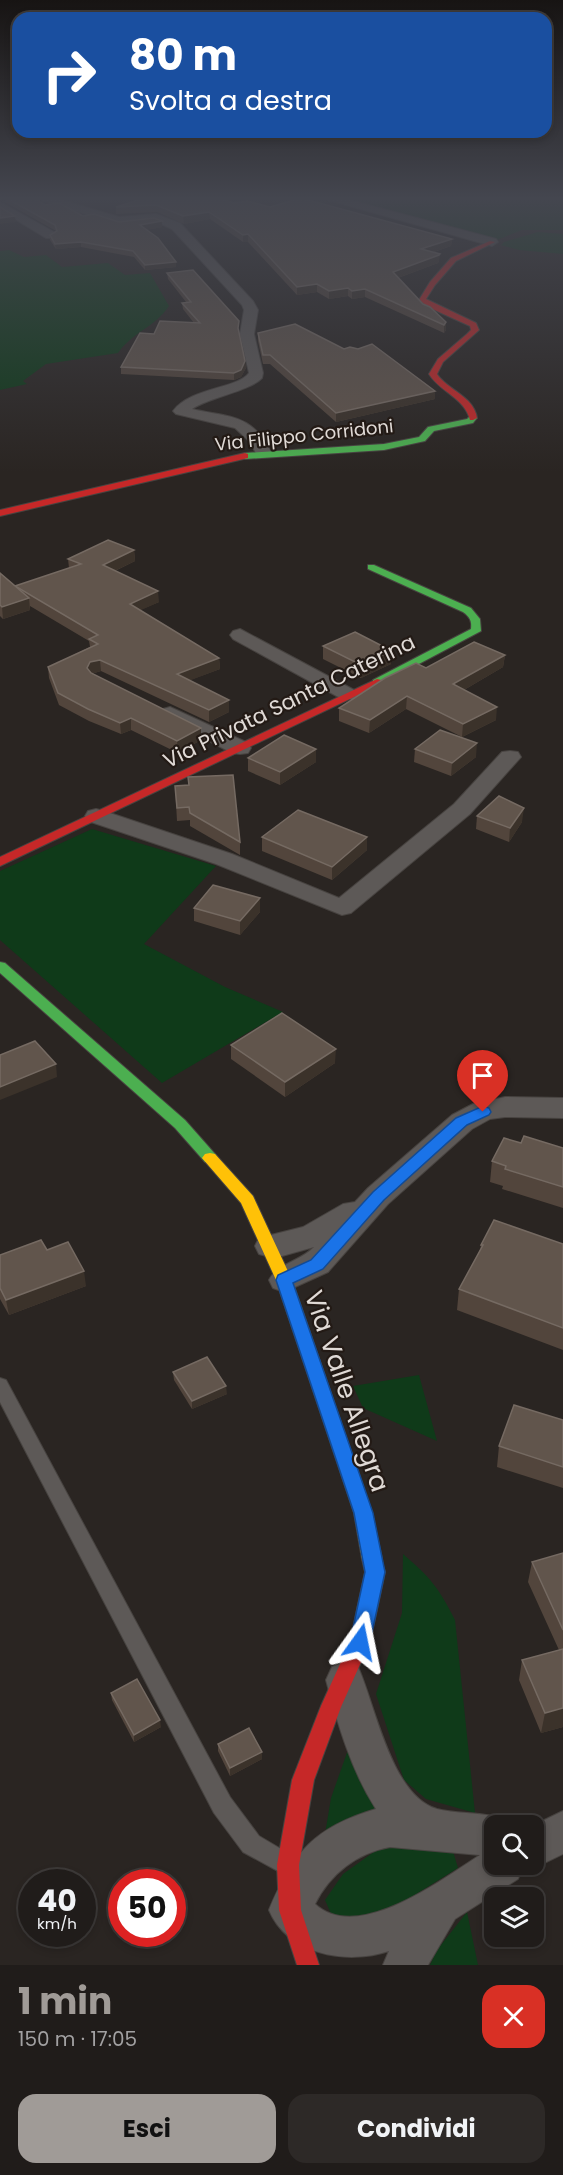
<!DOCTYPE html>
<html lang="it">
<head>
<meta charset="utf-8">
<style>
  body { margin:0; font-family:Poppins,sans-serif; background:#2d2927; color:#f1f3f6; height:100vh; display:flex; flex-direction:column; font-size:22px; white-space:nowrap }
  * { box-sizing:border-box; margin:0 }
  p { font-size:20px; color:#a2a1a2 }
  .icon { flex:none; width:33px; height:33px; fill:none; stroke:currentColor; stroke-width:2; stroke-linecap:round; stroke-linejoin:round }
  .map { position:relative; height:1965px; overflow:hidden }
  .sheet { display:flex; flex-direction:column; background:#201c1a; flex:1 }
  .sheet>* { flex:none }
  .top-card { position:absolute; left:12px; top:12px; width:540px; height:126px; border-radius:18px; box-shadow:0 3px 9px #0003,0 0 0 2px #3d3a39; background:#1a4fa0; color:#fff; overflow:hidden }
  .buttons { position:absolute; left:484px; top:1815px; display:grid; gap:12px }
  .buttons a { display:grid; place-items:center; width:60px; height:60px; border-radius:12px; background:#201c1a; box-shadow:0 3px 9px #0003,0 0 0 2px #3d3a39; font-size:30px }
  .speed { position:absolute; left:18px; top:1869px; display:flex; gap:12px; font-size:30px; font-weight:700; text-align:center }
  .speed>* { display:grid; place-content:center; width:78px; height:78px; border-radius:50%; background:#201c1a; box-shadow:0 3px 9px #0003,0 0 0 2px #3d3a39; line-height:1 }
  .speed small { font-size:15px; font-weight:400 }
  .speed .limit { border:9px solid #d22; background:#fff; color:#111 }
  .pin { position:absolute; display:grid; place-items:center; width:51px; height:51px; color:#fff; margin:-62px -26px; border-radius:50% 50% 50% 0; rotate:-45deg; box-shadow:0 0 6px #0007 }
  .pin .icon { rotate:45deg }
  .me { position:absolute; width:66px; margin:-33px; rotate:12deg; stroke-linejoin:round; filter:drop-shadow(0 0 4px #0008) }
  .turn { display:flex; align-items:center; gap:21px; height:126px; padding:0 18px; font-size:27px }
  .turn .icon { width:78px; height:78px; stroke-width:2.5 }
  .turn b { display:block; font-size:42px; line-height:51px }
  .round { display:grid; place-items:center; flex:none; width:63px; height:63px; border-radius:18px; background:#2d2927 }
  .head { display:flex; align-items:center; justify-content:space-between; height:102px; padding:0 18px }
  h1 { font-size:36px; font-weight:700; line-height:45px; color:#a09b97 }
  .cta { display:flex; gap:12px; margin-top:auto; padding:12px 18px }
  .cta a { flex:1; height:69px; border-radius:18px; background:#a09b97; color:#111; font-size:24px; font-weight:700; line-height:69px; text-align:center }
  .cta a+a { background:#2d2927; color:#f1f3f6 }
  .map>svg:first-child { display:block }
</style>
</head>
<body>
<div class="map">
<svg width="563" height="1965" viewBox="0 0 563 1965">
  <rect width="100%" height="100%" fill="#2a2522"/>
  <g fill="#0f3a19">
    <polygon points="554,196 563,198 563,230 522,230 497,240 333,197"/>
    <polygon points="538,232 563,234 563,254 519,250 501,245 504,242"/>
    <path d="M 9,250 L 24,257 L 46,255 L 62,267 L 108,263 L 125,275 L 150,273 L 169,306 C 154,328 134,331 118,353 L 46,364 L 23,381 L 27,384 L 0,390 L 0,251 Z"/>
    <polygon points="92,829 216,866 144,944 225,987 283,1012 162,1083 0,940 0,871"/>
    <polygon points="419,1375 437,1441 363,1408 353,1386"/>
    <path d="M 403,1554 C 430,1577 439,1588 455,1620 L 475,1813 L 426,1799 L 404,1780 L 376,1694 L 402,1613 Z"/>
    <polygon points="349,1747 380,1811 324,1840 331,1798"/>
    <polygon points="419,1845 452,1848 458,1868 402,1903 355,1920 332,1916 325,1900 343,1874 378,1849"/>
    <polygon points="467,1912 478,1965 430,1965 437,1950"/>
  </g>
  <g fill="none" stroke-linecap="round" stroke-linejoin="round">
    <g stroke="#474340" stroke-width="2">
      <polygon id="lane" points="0,1378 6,1380 230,1797 259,1836 286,1852 289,1860 286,1868 278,1871 243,1852 214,1813 0,1402"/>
    </g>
    <g stroke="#474340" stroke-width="2">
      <g id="street">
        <path d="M 29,196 L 48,196 L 119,217 L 156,214 L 180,223 L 253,301 L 258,310 L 254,334 L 263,373 L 262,378 C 250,391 210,397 192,409 C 231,418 252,413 272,454 L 270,457 L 258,457 L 250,442 L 235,428 L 176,414 L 173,411 C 191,387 237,389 249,373 L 240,334 L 244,310 L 242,305 L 172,229 L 155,221 L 119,225 Z"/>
        <polygon points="314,196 334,196 496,239 498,242 492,246"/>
        <polygon points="0,202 54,232 56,235 54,238 46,238 0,210"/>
        <polygon points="240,629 356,691 359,695 356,699 342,699 233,639 230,635 233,631"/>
        <polygon points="170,707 248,743 251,748 248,753 240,754 232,753 163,717 160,713 163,709"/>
        <polygon points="510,751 518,752 521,757 470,814 351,913 342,915 216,864 88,821 85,816 88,811 96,809 104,811 232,854 339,898 454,804 502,752"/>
        <path d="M 505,1097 L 563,1098 L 563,1118 L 505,1117 L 490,1119 L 472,1129 L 388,1204 L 328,1272 L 284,1292 L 273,1288 L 269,1280 C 278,1263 301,1261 314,1247 L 282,1256 L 270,1257 L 259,1254 L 255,1246 L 259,1238 L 303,1227 L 343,1204 L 355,1202 L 368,1188 L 452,1115 L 473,1104 Z"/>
        <path d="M 345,1662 L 358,1667 C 375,1704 391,1796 437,1809 C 461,1815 486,1811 509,1821 L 512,1826 L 495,1826 L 495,1864 L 524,1864 L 518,1879 L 455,1919 L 428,1965 L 383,1965 L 389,1951 C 347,1965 288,1955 269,1910 C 293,1852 315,1827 376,1809 C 351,1770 338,1725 326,1680 L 332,1667 ZM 390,1847 L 480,1855 C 442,1879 358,1944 315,1904 C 330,1874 357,1853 390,1847 Z"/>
        <polygon points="563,1811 563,1854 534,1868 527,1864 534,1864 534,1826 532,1826"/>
      </g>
    </g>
    <g stroke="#474340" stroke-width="2">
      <g id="fast">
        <polygon points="0,196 8,196 0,200"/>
        <polygon points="470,416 477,418 473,423 434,431 425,441 384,450 245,459 241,456 245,453 384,444 419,437 428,427 467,419"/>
        <path d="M 368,565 L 374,565 L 471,608 L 480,619 L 481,631 L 381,684 L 373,684 L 373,680 L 471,629 C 472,621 470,617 463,612 L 368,569 Z"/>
        <polygon points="0,962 5,963 185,1120 215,1154 218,1158 215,1162 205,1162 175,1128 0,973"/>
      </g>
    </g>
    <g stroke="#474340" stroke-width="2">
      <polygon id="slow" points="210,1153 215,1154 253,1196 292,1280 372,1513 382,1559 379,1565 372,1567 365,1565 362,1559 354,1513 276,1280 241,1203 202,1158 205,1154"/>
    </g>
    <g stroke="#474340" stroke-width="2">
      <g id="jam">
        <path d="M 490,241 L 495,242 L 456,261 L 435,285 L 426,299 L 476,323 L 479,330 L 443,362 L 437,374 C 447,390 474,396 477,418 L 473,420 L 470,420 C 465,398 440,392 429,374 L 438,359 L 467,334 L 471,330 L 470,326 L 428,307 L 419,300 L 430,282 L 451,258 Z"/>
        <polygon points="245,453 248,454 248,458 0,516 0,510"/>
        <polygon points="377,679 381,680 381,684 0,866 0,857"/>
        <polygon points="372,1551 379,1553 385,1572 370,1642 341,1707 314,1780 299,1865 301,1910 319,1965 297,1965 279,1910 277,1865 292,1780 321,1706 350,1642 365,1572 362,1559 365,1553"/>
      </g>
    </g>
    <use href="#lane" fill="#5d5957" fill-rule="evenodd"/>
    <use href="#street" fill="#5d5957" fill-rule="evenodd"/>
    <use href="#fast" fill="#4caf50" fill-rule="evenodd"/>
    <use href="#slow" fill="#ffc107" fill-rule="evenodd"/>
    <use href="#jam" fill="#c62828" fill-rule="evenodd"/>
  </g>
  <g fill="#52453c">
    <polygon points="151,196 270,207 452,239 451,246 434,252 439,261 438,263 398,278 423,304 446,322 446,330 444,333 365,297 352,299 348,296 329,299 317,292 297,295 248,242 243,242 210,219 184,224 157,212 116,214 116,207"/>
    <polygon points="4,197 45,205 83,216 119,222 162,221 162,227 146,230 176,267 145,270 134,257 81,247 56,249 50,240 50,235 56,231 5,202"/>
    <polygon points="167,273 239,321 238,330 246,368 241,377 234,380 121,374 121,367 154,334 194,323 183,309 182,303 186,302 168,279"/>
    <polygon points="258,333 344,349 435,391 435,399 336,422 270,364 263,364 258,341"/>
    <polygon points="134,550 135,561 115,571 159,602 140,610 219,658 220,669 190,680 229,712 209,722 101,671 91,674 201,740 178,753 131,730 121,734 89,721 59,705 49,678 48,667 90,647 89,641 30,606 30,610 3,619 0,616 0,573 15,586 69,568 68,559"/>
    <polygon points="323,646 391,664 361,678 323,659"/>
    <polygon points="505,655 503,667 464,690 496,720 462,737 406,709 369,733 339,721 339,708 426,668"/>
    <polygon points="316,749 316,762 280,785 248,771 248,758"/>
    <polygon points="415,749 476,757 451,776 414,762"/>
    <polygon points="175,786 240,842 240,855 190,826 190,820 177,821"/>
    <polygon points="477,816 522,822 509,842 476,829"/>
    <polygon points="262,837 367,837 367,850 332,880 262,851"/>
    <polygon points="260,898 260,912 240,935 194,921 194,908"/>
    <polygon points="231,1045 335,1063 285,1097 231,1059"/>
    <polygon points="521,1143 563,1148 563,1208 502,1189 503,1186 490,1182 492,1161"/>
    <polygon points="563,1244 563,1350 457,1310 459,1289 480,1250 481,1245"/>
    <polygon points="47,1250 86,1286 9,1315 0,1299 0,1255"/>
    <polygon points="173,1372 227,1394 192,1409 174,1380"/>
    <polygon points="563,1420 563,1488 497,1467 499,1446"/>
    <polygon points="563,1553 563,1727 541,1733 519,1680 522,1660 559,1650 528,1582 532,1562"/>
    <polygon points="111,1693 161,1727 134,1742 112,1700"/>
    <polygon points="218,1744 262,1759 230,1776 218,1751"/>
  </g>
  <g fill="#3b322a">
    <polygon points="209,212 210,219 184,224 183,216"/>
    <polygon points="15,216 16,222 0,224 0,218"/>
    <polygon points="162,221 162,227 140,231 140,225"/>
    <polygon points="248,234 248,242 243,242 243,235"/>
    <polygon points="452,239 451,246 421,256 421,249"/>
    <polygon points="81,242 81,247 56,249 55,244"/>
    <polygon points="440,254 439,261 438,263 392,280 393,272"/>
    <polygon points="176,262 176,267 145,270 145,265"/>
    <polygon points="317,284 317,292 297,295 297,287"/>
    <polygon points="348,288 348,296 329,299 329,291"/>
    <polygon points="365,289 365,297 352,299 352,291"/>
    <polygon points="446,322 446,330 444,333 444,325"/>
    <polygon points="245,361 246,368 241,377 234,380 234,373"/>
    <polygon points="435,391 435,399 336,422 336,413"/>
    <polygon points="134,550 135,561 104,576 103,565"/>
    <polygon points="158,591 159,602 130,615 130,604"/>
    <polygon points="29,598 30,610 3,619 2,607"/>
    <polygon points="392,651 391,664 361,678 361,665"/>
    <polygon points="505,655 503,667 452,697 453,684"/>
    <polygon points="219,658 220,669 178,685 177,674"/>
    <polygon points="100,660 101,671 91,674 87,668 90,662"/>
    <polygon points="407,696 406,709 369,733 370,720"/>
    <polygon points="229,700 229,712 209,722 209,710"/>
    <polygon points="497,707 496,720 462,737 463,724"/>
    <polygon points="131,718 131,730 121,734 120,723"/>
    <polygon points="201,728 201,740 178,753 177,741"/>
    <polygon points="477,743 476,757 451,776 452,763"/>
    <polygon points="316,749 316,762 280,785 280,772"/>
    <polygon points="524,808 522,822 509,842 510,828"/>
    <polygon points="367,837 367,850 332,880 332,867"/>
    <polygon points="260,898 260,912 240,935 240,921"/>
    <polygon points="336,1049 335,1063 285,1097 285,1082"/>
    <polygon points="56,1064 57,1077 0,1100 0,1087"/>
    <polygon points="84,1271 86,1286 9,1315 6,1300"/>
    <polygon points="226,1386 227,1394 192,1409 192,1401"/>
    <polygon points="563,1708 563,1727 541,1733 545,1713"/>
    <polygon points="160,1720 161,1727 134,1742 134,1735"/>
    <polygon points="262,1752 262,1759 230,1776 230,1768"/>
  </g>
  <g fill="#61554c" stroke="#756a62" stroke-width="1.5">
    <polygon points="32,196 45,205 59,203 83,216 94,214 119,222 154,218 162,221 140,225 158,238 176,262 145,265 133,251 81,242 55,244 50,235 57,231 55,225 4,197"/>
    <polygon points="151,196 211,196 234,203 247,201 270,207 301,198 452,239 421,249 440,254 439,255 393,272 423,304 430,307 446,322 444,325 365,289 352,291 348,288 329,291 317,284 297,287 248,234 243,235 209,212 183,216 156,205 116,207"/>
    <polygon points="0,207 15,216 0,218"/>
    <polygon points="193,270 239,321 238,328 245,361 241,370 234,373 121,367 140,333 154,334 160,321 200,323 182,303 191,302 167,273"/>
    <polygon points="295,324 344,349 350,347 358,349 372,344 435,391 336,413 270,355 263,355 258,333"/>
    <polygon points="108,540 134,550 103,565 158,591 130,604 219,658 177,674 229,700 209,710 100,660 90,662 87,668 91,673 201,728 177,741 131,718 120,723 88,709 58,693 48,667 98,644 89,639 98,635 15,586 81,564 68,559"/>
    <polygon points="0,573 29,598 2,607 0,605"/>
    <polygon points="355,632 392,651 361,665 323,646"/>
    <polygon points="474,642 505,655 453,684 497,707 463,724 407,696 370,720 339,708 385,678 416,663 426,668"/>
    <polygon points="440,730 477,743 452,763 415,749"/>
    <polygon points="284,735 316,749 280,772 248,758"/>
    <polygon points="233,775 240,842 190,813 189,807 177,808 175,786 189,785 188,777"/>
    <polygon points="499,796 524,808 510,828 477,816"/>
    <polygon points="298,810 367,837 332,867 262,837"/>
    <polygon points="213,885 260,898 240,921 194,908"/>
    <polygon points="282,1013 336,1049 285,1082 231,1045"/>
    <polygon points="35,1041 56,1064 0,1087 0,1055"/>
    <polygon points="524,1136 563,1148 563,1187 505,1169 506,1166 492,1161 504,1138 521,1143"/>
    <polygon points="494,1220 563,1244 563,1328 459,1289 483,1245 481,1245"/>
    <polygon points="41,1240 47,1250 68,1242 84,1271 6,1300 0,1288 0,1255"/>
    <polygon points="207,1357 226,1386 192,1401 173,1372"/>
    <polygon points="514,1405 563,1420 563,1467 499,1446"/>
    <polygon points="563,1553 563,1630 532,1562"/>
    <polygon points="563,1649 563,1708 545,1713 522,1660"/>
    <polygon points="137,1679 160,1720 134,1735 111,1693"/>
    <polygon points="249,1728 262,1752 230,1768 218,1744"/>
  </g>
  <linearGradient id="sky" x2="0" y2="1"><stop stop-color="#171413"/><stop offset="0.42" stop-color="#44464f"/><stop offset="1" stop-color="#44464f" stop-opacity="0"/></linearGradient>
  <rect width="563" height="472" fill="url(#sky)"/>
  <polygon fill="#1a73e8" stroke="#114b97" stroke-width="1.5" points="483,1106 489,1108 491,1112 489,1115 467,1125 384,1200 323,1269 293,1283 373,1513 385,1572 370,1642 368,1649 360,1651 353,1649 350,1642 365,1572 354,1513 276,1280 278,1275 311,1260 373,1192 456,1118"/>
  <g text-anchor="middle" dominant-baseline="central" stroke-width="4.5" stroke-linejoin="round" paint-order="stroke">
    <g font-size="18" fill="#e0dad6" stroke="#231a15">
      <text transform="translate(304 435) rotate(-6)">Via Filippo Corridoni</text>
    </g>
    <g font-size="21" fill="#e0dad6" stroke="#231a15">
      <text transform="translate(289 701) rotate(-26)">Via Privata Santa Caterina</text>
    </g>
    <g font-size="26" fill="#e0dad6" stroke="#231a15">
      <text transform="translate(347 1391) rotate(71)">Via Valle Allegra</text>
    </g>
  </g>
</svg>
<div class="buttons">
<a><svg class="icon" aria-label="search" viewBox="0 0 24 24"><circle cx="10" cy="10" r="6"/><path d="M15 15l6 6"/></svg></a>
<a><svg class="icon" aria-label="layers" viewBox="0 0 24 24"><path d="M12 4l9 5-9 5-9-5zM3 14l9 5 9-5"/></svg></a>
</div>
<div class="speed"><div>40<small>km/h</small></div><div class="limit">50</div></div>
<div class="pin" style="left:483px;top:1112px;background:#d93025"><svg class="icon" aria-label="arrive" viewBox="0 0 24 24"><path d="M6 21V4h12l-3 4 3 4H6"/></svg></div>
<svg class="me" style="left:360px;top:1642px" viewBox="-20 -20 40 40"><path d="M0-17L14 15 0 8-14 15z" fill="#1a73e8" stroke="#fff" stroke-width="4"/></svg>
<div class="top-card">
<div class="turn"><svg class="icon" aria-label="right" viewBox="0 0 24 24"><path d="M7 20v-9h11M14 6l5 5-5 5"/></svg><div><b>80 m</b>Svolta a destra</div></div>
</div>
</div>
<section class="sheet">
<div class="head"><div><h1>1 min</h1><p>150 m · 17:05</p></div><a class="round" style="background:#d93025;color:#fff"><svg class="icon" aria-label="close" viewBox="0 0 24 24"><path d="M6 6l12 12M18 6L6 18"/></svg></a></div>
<div class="cta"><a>Esci</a><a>Condividi</a></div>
</section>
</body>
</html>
